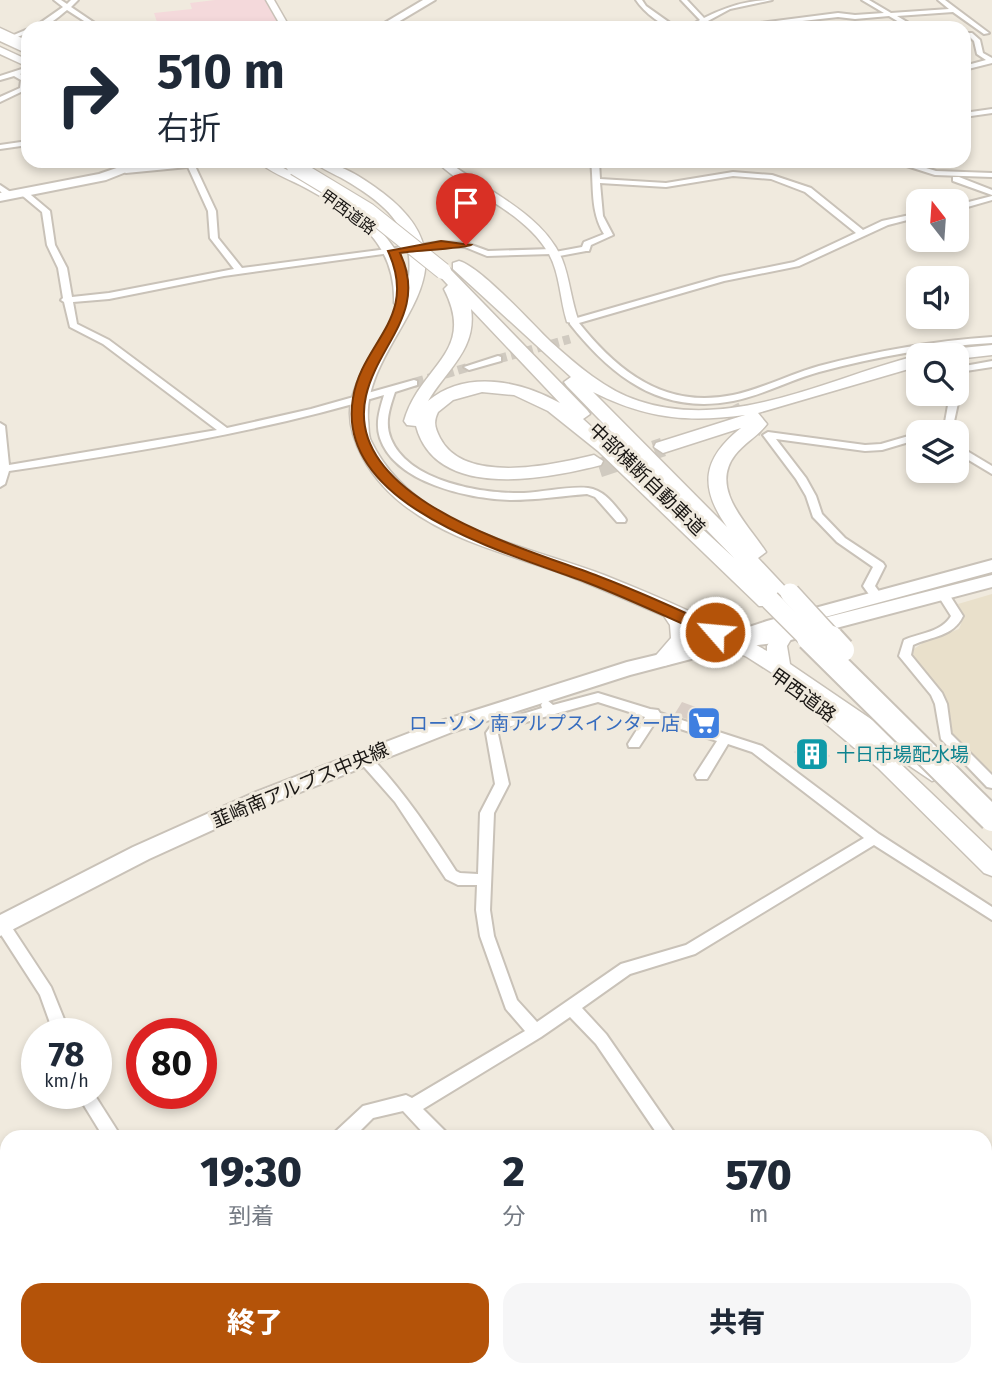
<!DOCTYPE html>
<html lang="ja">
<head>
<meta charset="utf-8">
<style>
  body { margin:0; font-family:"Fira Sans","Noto Sans JP",sans-serif; background:#f6f6f7; color:#1f2937; height:100vh; display:flex; flex-direction:column; font-size:26px; white-space:nowrap }
  * { box-sizing:border-box; margin:0 }
  p { font-size:23px; color:#747a83 }
  .icon { flex:none; width:38px; height:38px; fill:none; stroke:currentColor; stroke-width:2; stroke-linecap:round; stroke-linejoin:round }
  .map { position:relative; flex:1; overflow:hidden }
  .drawer { position:absolute; left:0px; top:1130px; width:992px; height:247px; display:flex; flex-direction:column; background:#fff; border-radius:21px 21px 0 0; box-shadow:0 4px 10px #0003 }
  .drawer>* { flex:none }
  .banner { position:absolute; left:21px; top:21px; width:950px; height:147px; border-radius:21px; box-shadow:0 4px 10px #0003; background:#fff; color:#1f2937; overflow:hidden }
  .needle { width:46px; rotate:343deg }
  .fabs { position:absolute; left:906px; top:189px; display:grid; gap:14px }
  .fabs a { display:grid; place-items:center; width:63px; height:63px; border-radius:14px; background:#fff; box-shadow:0 4px 10px #0003; font-size:35px }
  .speed { position:absolute; left:21px; top:1018px; display:flex; gap:14px; font-size:35px; font-weight:700; text-align:center }
  .speed>* { display:grid; place-content:center; width:91px; height:91px; border-radius:50%; background:#fff; box-shadow:0 4px 10px #0003; line-height:1 }
  .speed small { font-size:18px; font-weight:400 }
  .speed .limit { border:10px solid #d22; background:#fff; color:#111 }
  .pin { position:absolute; display:grid; place-items:center; width:60px; height:60px; color:#fff; margin:-72px -30px; border-radius:50% 50% 50% 0; rotate:-45deg; box-shadow:0 0 7px #0007 }
  .pin .icon { rotate:45deg }
  .me { position:absolute; width:77px; margin:-38px; rotate:297deg; stroke-linejoin:round; filter:drop-shadow(0 0 5px #0008) }
  .turn { display:flex; align-items:center; gap:24px; height:147px; padding:0 21px; font-size:32px }
  .turn .icon { width:91px; height:91px; stroke-width:2.5 }
  .turn b { display:block; font-size:49px; line-height:60px }
  .eta { display:flex; justify-content:space-evenly; align-items:center; height:119px; text-align:center }
  .eta b { font-size:42px; font-weight:800; line-height:49px }
  .cta { display:flex; gap:14px; margin-top:auto; padding:14px 21px }
  .cta a { flex:1; height:80px; border-radius:21px; background:#b45309; color:#fff; font-size:28px; font-weight:800; line-height:80px; text-align:center }
  .cta a+a { background:#f6f6f7; color:#1f2937 }
  .map>svg:first-child { display:block }
</style>
</head>
<body>
<div class="map">
<svg width="992" height="1377" viewBox="0 0 992 1377">
  <rect width="100%" height="100%" fill="#f0eade"/>
  <polygon fill="#e9e0cb" points="992,594 992,775 958,744 950,727 945,698 917,665 913,654 914,649 924,642 959,629 964,616 958,604"/>
  <polygon fill="#f4d9db" points="215,0 266,0 283,28 159,28 154,13 192,9 190,3"/>
  <polygon fill="#d3e6b0" points="7,1293 7,1370 22,1370 13,1377 0,1377 0,1297"/>
  <g fill="#d9cec6">
    <polygon points="682,702 720,716 713,727 674,715"/>
    <polygon points="812,741 830,756 812,767 794,752"/>
  </g>
  <g fill="none" stroke-linecap="round" stroke-linejoin="round">
    <g stroke="#d0cac0" stroke-width="9" stroke-dasharray="9 4.5" stroke-linecap="butt">
      <polyline points="498,359 570,339"/>
      <polyline points="432,378 469,367"/>
    </g>
    <g stroke="#d0cac0" stroke-width="10" stroke-dasharray="10 5" stroke-linecap="butt">
      <polyline points="414,383 438,376"/>
      <polyline points="734,405 741,418 764,433"/>
    </g>
    <polyline stroke="#d0cac0" stroke-width="19" stroke-dasharray="19 10" stroke-linecap="butt" points="599,468 663,447"/>
    <g stroke="#c9c2b8" stroke-width="4">
      <g id="minor">
        <path d="M 54,0 L 61,0 L 67,4 L 71,0 L 78,0 L 71,7 L 102,28 L 95,28 L 67,10 C 57,18 47,28 33,28 L 63,7 Z"/>
        <path d="M 636,0 L 642,0 L 646,6 L 677,28 C 663,28 644,12 636,0 Z"/>
        <path d="M 681,0 L 687,0 L 704,18 C 726,7 747,0 772,0 L 730,9 L 695,28 L 687,28 L 700,20 Z"/>
        <polygon points="862,0 869,0 891,13 949,9 938,0 945,0 989,33 984,34 953,12 897,16 917,28 909,28 889,16 855,19 838,17 740,28 721,28 838,13 855,15 884,13"/>
        <polygon points="28,29 28,33 12,39 9,37"/>
        <polygon points="968,33 972,33 980,40 983,53 992,58 992,63 964,70 964,66 986,60 977,54 974,41 968,35"/>
        <polygon points="28,67 28,71 20,74 27,79 25,90 0,102 0,97 20,88 21,80 14,76 0,80 0,76"/>
        <polygon points="992,109 992,113 964,117 964,113"/>
        <polygon points="28,141 28,145 0,149 0,145"/>
        <path d="M 185,161 L 222,161 L 218,163 L 195,166 L 216,211 L 218,238 L 242,268 L 441,242 L 466,243 L 488,251 L 552,249 L 555,249 L 555,252 L 582,247 L 584,242 L 604,234 C 590,211 594,187 591,161 L 599,161 L 600,179 L 666,183 L 733,172 L 772,175 L 811,188 L 863,230 L 882,221 L 919,213 L 919,217 L 888,225 L 799,266 L 724,281 L 579,323 C 619,373 666,409 733,395 C 762,389 790,374 819,366 C 876,351 933,341 992,337 L 992,343 C 933,346 876,357 819,372 C 790,380 763,395 733,401 C 661,415 612,377 570,324 L 570,320 L 720,277 L 794,262 L 856,233 L 805,192 L 771,179 L 733,176 L 666,187 L 600,183 L 603,216 L 613,235 L 591,245 L 589,251 L 586,251 L 554,257 L 551,257 L 551,254 L 487,256 L 465,247 L 441,246 L 224,276 L 109,299 L 73,302 L 77,324 L 109,340 L 227,428 L 311,409 L 414,380 L 417,381 L 417,385 L 395,392 C 390,407 384,423 391,439 C 409,482 482,494 524,493 C 544,492 569,486 588,488 C 605,490 615,506 625,518 L 626,520 L 625,522 L 617,522 L 595,497 L 587,494 C 562,496 536,500 511,500 C 469,499 395,483 380,438 C 375,423 380,409 384,395 C 262,432 135,452 9,471 L 5,484 L 0,487 L 0,423 L 5,426 L 9,465 L 217,430 L 103,344 L 70,327 L 64,302 L 61,300 L 63,298 L 58,268 L 47,245 L 42,212 L 18,192 L 25,190 L 50,211 L 55,245 L 67,268 L 72,297 L 109,293 L 234,269 L 210,238 L 208,211 L 188,167 L 126,173 L 122,171 L 126,169 Z"/>
        <polygon points="891,161 903,161 936,171 992,173 992,177 935,175"/>
        <polygon points="953,177 959,177 992,190 992,195 953,181"/>
        <polygon points="0,185 12,193 12,197 6,197 0,191"/>
        <polygon points="992,196 992,200 957,210 957,205"/>
        <polygon points="498,356 501,357 501,361 469,370 464,367"/>
        <polygon points="992,361 992,367 966,371 960,381 957,382 959,367"/>
        <polygon points="957,392 960,394 953,426 938,432 925,432 926,430 945,422 950,394 957,394"/>
        <polygon points="768,432 865,445 881,444 919,433 919,439 882,450 865,451 776,439 806,478 816,496 822,514 845,538 883,563 885,566 875,586 883,597 881,600 873,600 863,586 873,567 837,542 813,517 806,496 796,479 763,435"/>
        <polygon points="957,445 992,466 992,474 957,453"/>
        <path d="M 943,590 L 947,591 L 963,616 C 953,637 932,636 913,645 L 911,655 L 942,693 L 947,704 L 951,734 L 992,775 L 992,788 L 987,787 L 941,739 L 935,704 L 931,695 L 899,656 L 904,640 C 920,633 942,632 951,616 L 937,594 Z"/>
        <path d="M 598,693 L 650,709 L 658,710 L 660,713 L 762,746 L 879,834 L 992,907 L 992,920 L 874,845 L 695,954 L 630,974 L 582,1008 L 606,1034 L 678,1138 L 660,1138 L 596,1044 L 570,1017 L 541,1037 L 423,1109 L 446,1132 L 448,1138 L 428,1138 L 403,1111 L 373,1118 L 353,1138 L 333,1138 L 335,1132 L 363,1106 L 406,1095 L 412,1098 L 525,1031 L 506,1009 L 480,936 L 476,910 L 477,885 L 458,885 L 446,879 L 395,802 L 358,760 L 357,757 L 358,754 L 368,754 C 402,789 429,829 456,871 L 460,873 L 478,874 L 480,813 L 495,784 L 486,733 L 493,723 L 542,708 L 541,705 L 543,702 L 547,700 L 553,705 ZM 598,702 L 645,717 L 628,744 L 629,747 L 639,747 L 656,721 L 717,741 L 695,775 L 697,779 L 707,779 L 728,744 L 752,752 L 864,838 L 686,945 L 621,964 L 537,1022 L 517,1000 L 494,936 L 490,910 L 494,813 L 509,784 L 498,734 L 501,729 Z"/>
        <polygon points="0,915 5,917 51,987 70,1034 54,1034 40,995 0,933"/>
        <polygon points="77,1094 94,1094 122,1138 104,1138"/>
        <polygon points="992,1194 992,1224 985,1228 985,1198"/>
        <polygon points="22,1370 45,1370 42,1377 19,1377"/>
        <polygon points="276,1370 296,1370 299,1377 279,1377"/>
        <polygon points="659,1370 681,1370 684,1377 662,1377"/>
        <polygon points="907,1370 926,1370 923,1377 904,1377"/>
      </g>
    </g>
    <g stroke="#c9c2b8" stroke-width="3">
      <g id="tertiary">
        <polygon points="266,0 274,0 290,28 282,28"/>
        <path d="M 436,161 L 447,161 C 485,190 542,213 562,259 C 570,279 571,301 579,322 L 577,324 L 567,322 C 560,300 560,274 549,254 C 524,210 470,195 436,161 Z"/>
      </g>
    </g>
    <g stroke="#c9c2b8" stroke-width="4">
      <g id="primary">
        <polygon points="423,0 435,0 388,28 376,28"/>
        <polygon points="137,161 154,161 106,180 0,201 0,193 99,174"/>
        <polygon points="992,560 992,572 777,630 992,575 992,587 783,642 733,648 630,675 452,732 270,804 149,859 0,936 0,915 133,847 256,792 438,722 627,662 744,634 746,628 767,621"/>
      </g>
    </g>
    <g stroke="#c9c2b8" stroke-width="3">
      <g id="trunk">
        <polygon points="0,28 28,41 28,48 0,35"/>
        <polygon points="0,47 28,60 28,67 0,54"/>
        <path d="M 258,161 L 274,161 C 329,189 386,216 409,277 C 414,228 386,204 345,180 C 335,174 321,169 313,161 C 338,161 363,178 383,193 C 489,274 363,335 368,420 C 369,427 368,435 371,441 C 413,528 522,544 604,575 C 659,597 715,621 767,651 L 767,646 L 776,631 L 790,631 L 793,636 L 787,646 L 790,664 L 940,766 L 943,772 L 940,778 L 932,781 L 886,750 L 992,851 L 992,876 L 984,873 L 878,768 L 825,723 L 822,717 L 830,710 L 747,657 L 691,629 C 692,647 675,671 655,665 L 652,660 L 671,638 L 670,625 L 664,616 C 630,601 596,586 561,573 C 490,548 402,529 363,458 C 354,441 347,422 351,402 C 359,366 384,339 398,307 L 394,303 C 396,240 351,212 300,185 C 286,178 268,171 258,161 Z"/>
      </g>
    </g>
    <g stroke="#c9c2b8" stroke-width="3">
      <g id="motorway">
        <polygon points="0,32 28,45 28,54 0,41"/>
        <path d="M 459,261 C 481,267 532,324 551,342 C 577,365 605,390 639,401 C 732,432 831,377 919,355 L 919,366 L 758,413 L 767,424 C 758,436 744,443 735,455 C 709,489 748,524 766,552 L 758,558 L 790,592 L 786,597 L 776,598 L 775,606 L 759,606 L 598,451 L 548,411 L 514,395 L 482,392 L 453,400 L 438,412 C 433,422 435,428 440,438 C 464,485 553,465 594,455 L 603,461 L 601,465 C 546,479 436,501 416,426 L 407,425 L 404,421 C 420,365 477,353 444,289 L 448,285 L 435,271 L 443,266 L 449,268 L 587,410 L 590,414 L 583,419 L 734,558 L 567,386 L 564,382 L 571,377 L 453,269 L 453,263 ZM 471,309 L 560,403 C 521,381 466,369 428,401 C 447,369 477,349 471,309 ZM 593,392 C 645,418 686,423 745,415 L 656,443 L 654,447 L 663,453 L 741,428 C 702,459 699,487 727,527 Z"/>
        <polygon points="992,345 992,355 957,359 957,355 932,355 941,350"/>
      </g>
    </g>
    <use href="#minor" fill="#fff" fill-rule="evenodd"/>
    <use href="#tertiary" fill="#fff" fill-rule="evenodd"/>
    <use href="#primary" fill="#fff" fill-rule="evenodd"/>
    <use href="#trunk" fill="#fff" fill-rule="evenodd"/>
    <use href="#motorway" fill="#fff" fill-rule="evenodd"/>
    <g stroke="#c9c2b8" stroke-width="14" stroke-linecap="butt">
      <polyline id="motorway-bridge-far3" points="285,161 299,168"/>
    </g>
    <g stroke="#c9c2b8" stroke-width="18" stroke-linecap="butt">
      <polyline id="motorway-bridge-far2" points="295,167 368,211 443,271"/>
    </g>
    <g stroke="#c9c2b8" stroke-width="22" stroke-linecap="butt">
      <g id="motorway-bridge-far1">
        <polyline points="790,593 833,640"/>
        <polyline points="770,600 810,640"/>
      </g>
    </g>
    <g stroke="#c9c2b8" stroke-width="28" stroke-linecap="butt">
      <g id="motorway-bridge">
        <polyline points="809,638 992,819"/>
        <polyline points="831,638 842,650"/>
      </g>
    </g>
    <use href="#motorway-bridge-far3" stroke="#fff" stroke-width="12"/>
    <use href="#motorway-bridge-far2" stroke="#fff" stroke-width="16"/>
    <use href="#motorway-bridge-far1" stroke="#fff" stroke-width="19"/>
    <use href="#motorway-bridge" stroke="#fff" stroke-width="24"/>
  </g>
  <path fill="#b45309" stroke="#753606" stroke-width="2" d="M 441,241 L 471,245 C 467,248 412,251 400,253 C 428,313 378,343 366,396 C 342,500 528,549 598,576 C 640,592 680,610 720,629 L 720,636 L 710,636 C 669,618 629,599 588,583 C 512,554 334,508 353,398 C 362,341 419,319 388,251 Z"/>
  <defs>
    <g id="supermarket-square" transform="scale(1.75)"><rect x="-9" y="-9" width="18" height="18" rx="4" fill="#3f7fe0" stroke="#f0eade"/><path d="M-6-5.5h2.5l.6 2H6L4.5 2H-2.5L-4.4-4H-6ZM-1.5 3.2a1.3 1.3 0 1 0 .1 0ZM3 3.2a1.3 1.3 0 1 0 .1 0Z" fill="#fff"/></g>
    <g id="building-square" transform="scale(1.75)"><rect x="-9" y="-9" width="18" height="18" rx="4" fill="#0f9aa8" stroke="#f0eade"/><path d="M-4-6H4V6H1V3H-1V6H-4ZM-2.5-4.3h1.7v1.8h-1.7ZM.8-4.3h1.7v1.8H.8ZM-2.5-1h1.7V.8h-1.7ZM.8-1h1.7V.8H.8Z" fill="#fff"/></g>
  </defs>
  <g fill-rule="evenodd">
    <use href="#supermarket-square" x="704" y="723"/>
    <use href="#building-square" x="812" y="754"/>
  </g>
  <g text-anchor="middle" dominant-baseline="central" stroke-width="6" stroke-linejoin="round" paint-order="stroke">
    <g font-size="16" fill="#191613" stroke="#f0eade">
      <text transform="translate(348 212) rotate(36)">甲西道路</text>
    </g>
    <g font-size="19" fill="#191613" stroke="#f0eade">
      <text transform="translate(647 479) rotate(44)">中部横断自動車道</text>
      <text transform="translate(803 695) rotate(36)">甲西道路</text>
      <text transform="translate(300 785) rotate(-23)">韮崎南アルプス中央線</text>
    </g>
    <g font-size="19" fill="#366cbe" stroke="#f0eade" text-anchor="end">
      <text x="680" y="723">ローソン 南アルプスインター店</text>
    </g>
    <g font-size="19" fill="#0d838f" stroke="#f0eade" text-anchor="start">
      <text x="836" y="754">十日市場配水場</text>
    </g>
  </g>
</svg>
<div class="fabs">
<a><svg class="needle" viewBox="-14 -14 28 28"><path d="M0-13l5 13h-10z" fill="#e53935"/><path d="M0 13l5-13h-10z" fill="#747a83"/></svg></a>
<a><svg class="icon" aria-label="sound" viewBox="0 0 24 24"><path d="M4 9h4l5-4v14l-5-4H4zM17 9q2 3 0 6"/></svg></a>
<a><svg class="icon" aria-label="search" viewBox="0 0 24 24"><circle cx="10" cy="10" r="6"/><path d="M15 15l6 6"/></svg></a>
<a><svg class="icon" aria-label="layers" viewBox="0 0 24 24"><path d="M12 4l9 5-9 5-9-5zM3 14l9 5 9-5"/></svg></a>
</div>
<div class="speed"><div>78<small>km/h</small></div><div class="limit">80</div></div>
<div class="pin" style="left:466px;top:245px;background:#d93025"><svg class="icon" aria-label="arrive" viewBox="0 0 24 24"><path d="M6 21V4h12l-3 4 3 4H6"/></svg></div>
<svg class="me" style="left:715px;top:632px" viewBox="-20 -20 40 40"><circle r="17" fill="#b45309" stroke="#fff" stroke-width="3"/><path d="M0-11L8 9 0 5-8 9z" fill="#fff"/></svg>
<div class="banner">
<div class="turn"><svg class="icon" aria-label="right" viewBox="0 0 24 24"><path d="M7 20v-9h11M14 6l5 5-5 5"/></svg><div><b>510 m</b>右折</div></div>
</div>
<section class="drawer">
<div class="eta">
<div><b>19:30</b><p>到着</p></div>
<div><b>2</b><p>分</p></div>
<div><b>570</b><p>m</p></div>
</div>
<div class="cta"><a>終了</a><a>共有</a></div>
</section>
</div>
</body>
</html>
